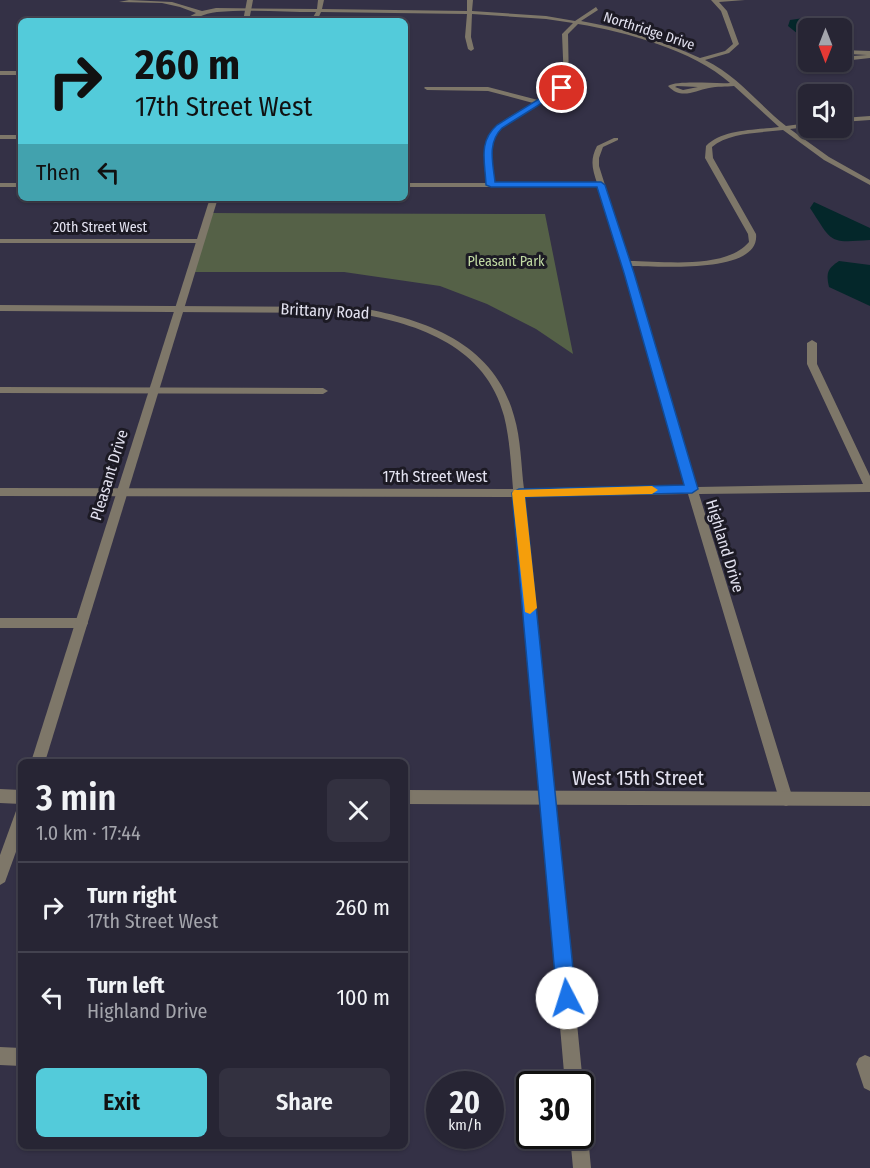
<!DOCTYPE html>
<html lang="en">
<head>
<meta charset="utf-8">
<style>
  body { margin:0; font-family:"Fira Sans Condensed",sans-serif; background:#333140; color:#f1f3f6; height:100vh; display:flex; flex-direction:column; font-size:22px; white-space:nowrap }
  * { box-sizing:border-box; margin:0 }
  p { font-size:20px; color:#a4a5ac }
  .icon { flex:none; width:33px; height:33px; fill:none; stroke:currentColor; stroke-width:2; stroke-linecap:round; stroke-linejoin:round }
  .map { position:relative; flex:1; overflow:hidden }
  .panel { position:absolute; left:18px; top:759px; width:390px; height:390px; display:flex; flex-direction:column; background:#272534; border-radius:9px; box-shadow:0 2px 4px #0004,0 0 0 2px #43424f }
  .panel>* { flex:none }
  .guide { position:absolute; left:18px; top:18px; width:390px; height:183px; border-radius:9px; box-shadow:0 2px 4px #0004,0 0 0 2px #43424f; background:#53cbda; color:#111; overflow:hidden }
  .needle { width:39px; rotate:180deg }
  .tools { position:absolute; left:798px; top:18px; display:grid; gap:12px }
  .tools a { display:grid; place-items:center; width:54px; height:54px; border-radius:9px; background:#272534; box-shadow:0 2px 4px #0004,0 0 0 2px #43424f; font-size:30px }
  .speed { position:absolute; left:426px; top:1071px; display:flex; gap:12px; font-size:30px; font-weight:700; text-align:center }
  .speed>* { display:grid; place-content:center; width:78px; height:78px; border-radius:50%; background:#272534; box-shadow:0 2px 4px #0004,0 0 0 2px #43424f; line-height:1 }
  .speed small { font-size:15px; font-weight:400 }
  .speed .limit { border:3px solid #111; border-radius:9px; background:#fff; color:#111 }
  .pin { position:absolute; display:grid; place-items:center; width:51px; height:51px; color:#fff; margin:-26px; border:3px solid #fff; border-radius:50%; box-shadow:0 2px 6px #0007 }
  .me { position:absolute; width:66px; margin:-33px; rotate:355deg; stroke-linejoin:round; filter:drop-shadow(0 0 4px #0008) }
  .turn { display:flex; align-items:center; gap:21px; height:126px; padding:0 18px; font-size:27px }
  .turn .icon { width:78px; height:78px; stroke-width:2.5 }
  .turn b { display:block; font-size:42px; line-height:51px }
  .then { display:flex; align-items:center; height:57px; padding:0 18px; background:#0003; gap:12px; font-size:22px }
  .round { display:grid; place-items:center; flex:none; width:63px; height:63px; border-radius:9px; background:#333140 }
  .head { display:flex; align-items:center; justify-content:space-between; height:102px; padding:0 18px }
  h1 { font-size:36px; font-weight:600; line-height:45px }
  .primary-button { display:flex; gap:12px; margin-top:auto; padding:12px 18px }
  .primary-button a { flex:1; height:69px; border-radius:9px; background:#53cbda; color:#111; font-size:24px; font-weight:600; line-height:69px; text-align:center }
  .primary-button a+a { background:#333140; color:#f1f3f6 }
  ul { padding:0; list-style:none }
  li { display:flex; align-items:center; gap:18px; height:90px; padding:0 18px; border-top:2px solid #43424f }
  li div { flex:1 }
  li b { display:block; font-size:22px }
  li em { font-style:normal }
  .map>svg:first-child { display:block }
</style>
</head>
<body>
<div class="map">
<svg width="870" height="1168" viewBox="0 0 870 1168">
  <rect width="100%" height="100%" fill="#343146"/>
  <polygon fill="#556147" points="209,213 545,214 573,354 536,329 487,304 440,286 344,272 191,272"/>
  <g fill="#04272a">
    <polygon points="818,16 832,27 808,28 808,31 798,34 788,26 790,20"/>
    <path d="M 814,202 L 870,228 L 870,240 C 828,243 833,243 810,208 Z"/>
    <path d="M 839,261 L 870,265 L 870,306 L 829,287 C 826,273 827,269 839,261 Z"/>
  </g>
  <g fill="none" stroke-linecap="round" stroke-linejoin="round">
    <g fill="#7e7769" fill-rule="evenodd">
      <path d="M 129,0 L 172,2 L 202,11 L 216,8 L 317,9 L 318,0 L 324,0 L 322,9 L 467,11 L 467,0 L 473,0 L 472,11 L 546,16 L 575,21 L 596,7 L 598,10 L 581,21 C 622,28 662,41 700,58 L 725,51 L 733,44 L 721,11 L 711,0 L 745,0 L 719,2 L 727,11 L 739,44 L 729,53 L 705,60 C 737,75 758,104 786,126 L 808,123 L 808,127 L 790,129 L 829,157 L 870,180 L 870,185 L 824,160 L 783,130 C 761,133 729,132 712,147 L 713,158 L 756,234 C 761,275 656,266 631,266 L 697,487 L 863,484 L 807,364 L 807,343 L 812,340 L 817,343 L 817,364 L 870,476 L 870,492 L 699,494 L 793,799 L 791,804 L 786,806 L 781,804 L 779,799 L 688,494 L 525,497 L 583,1084 L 580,1090 L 580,1084 L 565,1084 L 514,497 L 0,496 L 0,488 L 513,489 C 511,465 510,440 504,416 C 486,347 420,324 356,313 L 0,311 L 0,305 L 356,307 C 424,319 494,342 514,416 C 521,439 521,465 524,489 L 686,487 L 625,273 L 598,187 L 405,187 L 405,183 L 487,183 C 481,128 489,129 533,103 L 488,91 L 427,90 L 424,88 L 425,87 L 488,87 L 538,100 L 560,87 L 564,82 L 562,34 L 573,23 L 546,19 L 472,14 L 471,37 L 474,49 L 471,51 L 468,49 L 465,37 L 467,14 L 321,12 L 317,21 L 311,21 L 316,12 C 283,12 249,9 217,12 C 204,13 193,21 181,21 L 196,13 L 180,7 L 162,3 L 119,2 ZM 578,24 C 626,32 693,50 730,83 C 715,84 678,80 668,86 C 681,100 694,91 709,88 C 717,86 726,87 734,86 L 779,127 C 756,130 722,129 706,146 L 705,158 L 748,234 L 749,242 C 725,270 663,261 629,261 L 599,166 L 599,158 L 603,147 L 618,140 L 618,138 L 614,138 L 597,146 C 590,160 592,168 597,183 L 494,183 C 492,163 488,144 501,127 L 564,89 L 569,83 L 568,34 ZM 677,86 L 698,87 L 683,90 L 675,87 Z"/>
      <path d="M 842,50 L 870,51 L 870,58 L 852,60 L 842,54 ZM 849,54 L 867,55 L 853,56 Z"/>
      <rect x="0" y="71" width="21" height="4"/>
      <polygon points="870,116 870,120 842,122 842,118"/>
      <rect x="0" y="135" width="21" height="4"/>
      <rect x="0" y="183" width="21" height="4"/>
      <polygon points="0,239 200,239 204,241 200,243 0,243"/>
      <polygon points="0,387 323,388 328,391 323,394 0,393"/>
      <polygon points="0,618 82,618 86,619 88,623 86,627 82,628 0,628"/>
      <polygon points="0,1047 21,1048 21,1066 0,1065"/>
      <polygon points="865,1055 870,1057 870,1091 864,1088 856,1064 859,1058"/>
      <polygon points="580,1127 586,1129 588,1136 591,1168 573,1168 570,1136 580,1136"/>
    </g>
    <g fill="#7e7769" fill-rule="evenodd">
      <polygon points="247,0 253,0 249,21 243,21"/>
      <polygon points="210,198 218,198 45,762 31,762"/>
      <polygon points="0,789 21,790 21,804 0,803"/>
      <polygon points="405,790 870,792 870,806 405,804"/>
      <polygon points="21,809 21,838 5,882 0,885 0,855 16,811"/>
    </g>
  </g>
  <path fill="#1a73e8" stroke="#114b97" stroke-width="1.5" d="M 560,86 L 566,88 L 502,128 C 487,143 493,163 495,182 L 601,182 L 605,185 L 634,273 L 698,489 L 692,493 L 525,497 L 576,998 L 573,1005 L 567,1008 L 560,1005 L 557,998 L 512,493 L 519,489 L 684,485 L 624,273 L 597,187 L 491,187 L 486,185 C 485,161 478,142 497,125 Z"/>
  <polygon fill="#f59e0b" points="652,486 658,490 652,494 525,497 537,608 530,614 525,612 512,493 514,490"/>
  <g text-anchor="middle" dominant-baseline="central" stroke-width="6" stroke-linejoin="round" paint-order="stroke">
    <g font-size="14" fill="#e3e2f0" stroke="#1c1a24">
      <text transform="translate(649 31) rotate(18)">Northridge Drive</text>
      <text x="100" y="227">20th Street West</text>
    </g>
    <g font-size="14" fill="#c1daa3" stroke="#1c1a24">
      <text x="506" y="261">Pleasant Park</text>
    </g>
    <g font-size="16" fill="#e3e2f0" stroke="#1c1a24">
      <text transform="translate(325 311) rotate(3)">Brittany Road</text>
      <text transform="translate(109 475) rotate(-73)">Pleasant Drive</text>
      <text x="435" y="476">17th Street West</text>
      <text transform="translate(725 546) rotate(73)">Highland Drive</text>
    </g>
    <g font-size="20" fill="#e3e2f0" stroke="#1c1a24">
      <text x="638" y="778">West 15th Street</text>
    </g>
  </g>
</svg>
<div class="tools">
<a><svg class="needle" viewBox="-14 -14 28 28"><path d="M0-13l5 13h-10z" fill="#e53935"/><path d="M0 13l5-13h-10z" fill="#a4a5ac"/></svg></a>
<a><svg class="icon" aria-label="sound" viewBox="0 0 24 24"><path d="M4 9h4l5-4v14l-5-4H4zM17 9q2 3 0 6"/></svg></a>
</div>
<div class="speed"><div>20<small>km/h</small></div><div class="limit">30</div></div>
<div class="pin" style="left:562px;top:88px;background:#d93025"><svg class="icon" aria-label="arrive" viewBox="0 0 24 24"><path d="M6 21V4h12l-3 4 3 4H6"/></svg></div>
<svg class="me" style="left:567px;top:998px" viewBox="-20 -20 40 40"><circle r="19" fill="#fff"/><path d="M0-13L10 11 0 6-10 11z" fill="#1a73e8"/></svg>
<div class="guide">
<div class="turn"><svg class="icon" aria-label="right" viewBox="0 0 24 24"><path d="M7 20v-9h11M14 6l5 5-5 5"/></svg><div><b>260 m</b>17th Street West</div></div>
<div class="then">Then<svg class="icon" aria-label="left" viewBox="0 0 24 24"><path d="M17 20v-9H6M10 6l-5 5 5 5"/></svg></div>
</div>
<section class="panel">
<div class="head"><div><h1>3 min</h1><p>1.0 km · 17:44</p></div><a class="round"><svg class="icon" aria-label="close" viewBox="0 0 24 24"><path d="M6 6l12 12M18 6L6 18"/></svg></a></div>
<ul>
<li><svg class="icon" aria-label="right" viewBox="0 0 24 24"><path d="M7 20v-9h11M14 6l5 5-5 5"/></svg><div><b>Turn right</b><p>17th Street West</p></div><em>260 m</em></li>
<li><svg class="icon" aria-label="left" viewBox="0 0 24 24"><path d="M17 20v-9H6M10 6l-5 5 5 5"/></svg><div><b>Turn left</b><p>Highland Drive</p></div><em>100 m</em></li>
</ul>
<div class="primary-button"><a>Exit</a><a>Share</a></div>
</section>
</div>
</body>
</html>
